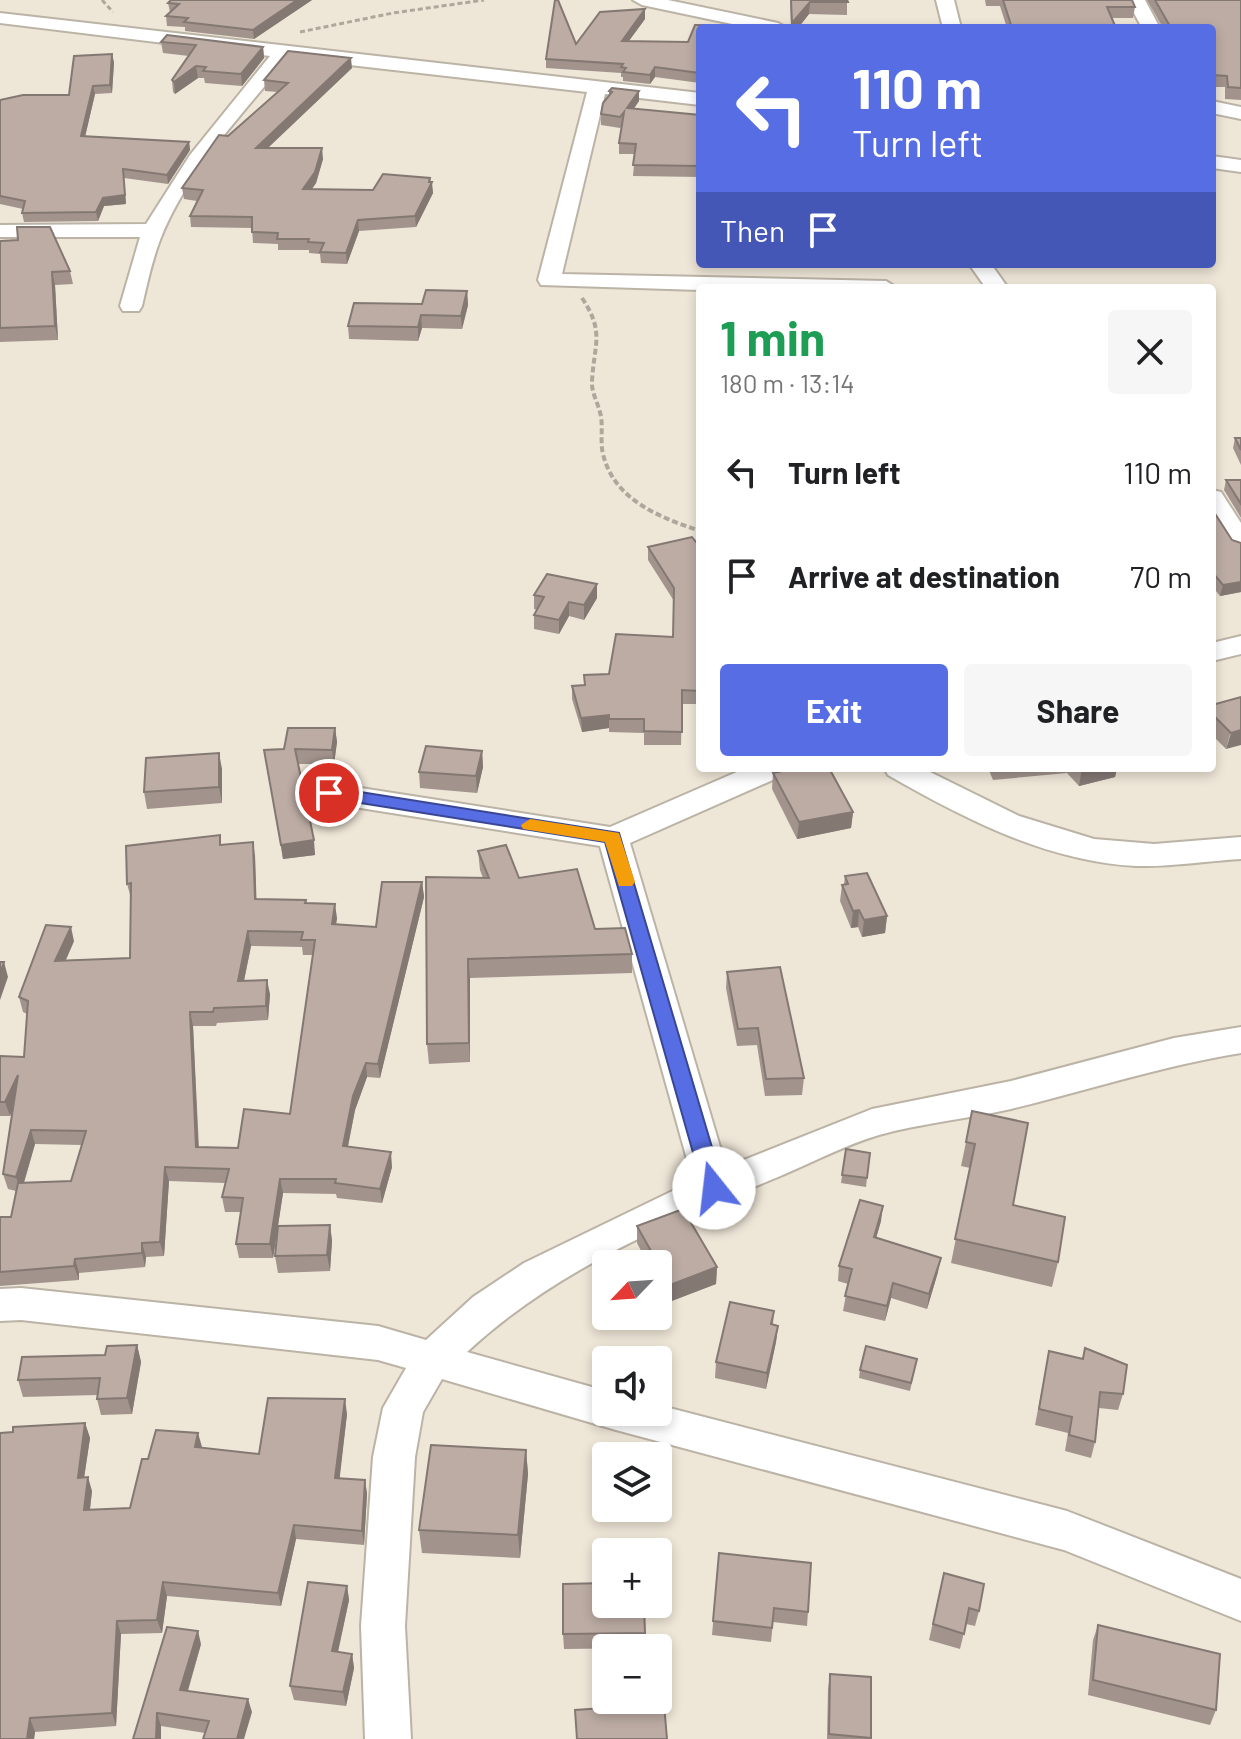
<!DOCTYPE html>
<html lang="en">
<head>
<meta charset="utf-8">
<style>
  body { margin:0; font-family:Barlow,sans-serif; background:#f6f6f6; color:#202124; height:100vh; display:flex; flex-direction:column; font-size:30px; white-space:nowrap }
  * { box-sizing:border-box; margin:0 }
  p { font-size:26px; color:#757577 }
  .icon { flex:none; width:44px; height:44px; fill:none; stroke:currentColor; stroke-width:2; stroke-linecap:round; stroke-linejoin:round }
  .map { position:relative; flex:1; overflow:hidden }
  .sheet { position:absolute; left:696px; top:284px; width:520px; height:488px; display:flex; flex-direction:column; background:#fff; border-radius:8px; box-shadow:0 4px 12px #0003 }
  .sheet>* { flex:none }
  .banner { position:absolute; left:696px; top:24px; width:520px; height:244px; border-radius:8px; box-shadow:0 4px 12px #0003; background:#576de4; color:#fff; overflow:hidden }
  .needle { width:52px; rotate:245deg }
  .fabs { position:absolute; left:592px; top:1250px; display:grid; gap:16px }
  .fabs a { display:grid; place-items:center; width:80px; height:80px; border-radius:8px; background:#fff; box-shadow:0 4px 12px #0003; font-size:40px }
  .pin { position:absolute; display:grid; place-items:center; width:68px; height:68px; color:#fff; margin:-34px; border:4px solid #fff; border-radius:50%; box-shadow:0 2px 8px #0007 }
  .me { position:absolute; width:88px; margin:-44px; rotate:344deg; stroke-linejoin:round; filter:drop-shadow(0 0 6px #0008) }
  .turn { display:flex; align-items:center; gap:28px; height:168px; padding:0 24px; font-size:36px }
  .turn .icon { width:104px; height:104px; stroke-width:2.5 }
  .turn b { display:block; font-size:56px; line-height:68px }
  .then { display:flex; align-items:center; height:76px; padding:0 24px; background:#0003; gap:16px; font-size:30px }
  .round { display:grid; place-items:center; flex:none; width:84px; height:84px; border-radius:8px; background:#f6f6f6 }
  .summary { display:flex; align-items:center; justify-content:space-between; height:136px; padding:0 24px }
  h1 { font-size:48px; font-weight:700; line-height:60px; color:#1e9e55 }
  .button { display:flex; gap:16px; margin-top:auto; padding:16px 24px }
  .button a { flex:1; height:92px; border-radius:8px; background:#576de4; color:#fff; font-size:32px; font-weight:700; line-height:92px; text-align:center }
  .button a+a { background:#f6f6f6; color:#202124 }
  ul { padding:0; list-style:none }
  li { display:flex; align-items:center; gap:24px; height:104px; padding:0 24px }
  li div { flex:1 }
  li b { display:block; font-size:30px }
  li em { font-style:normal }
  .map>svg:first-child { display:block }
</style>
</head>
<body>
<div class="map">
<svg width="1241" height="1739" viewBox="0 0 1241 1739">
  <rect width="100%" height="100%" fill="#eee6d7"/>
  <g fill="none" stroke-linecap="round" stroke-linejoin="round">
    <g stroke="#bbb3a5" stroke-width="4">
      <g id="minor">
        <polygon points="633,0 668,0 778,23 787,28 751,28 642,5"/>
        <polygon points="936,0 954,0 961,28 943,28"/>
        <polygon points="1127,0 1145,0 1160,28 1142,28"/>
        <path d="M 0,13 L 700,93 L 700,105 L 605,94 L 562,274 L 886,281 L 897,288 L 700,290 L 541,285 L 538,280 L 587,92 L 288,58 C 242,115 187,171 160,240 C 152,261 147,284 142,306 L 139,311 L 123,311 L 120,306 L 140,237 L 0,237 L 0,225 L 146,224 L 190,155 L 270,56 L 0,23 Z"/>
        <polygon points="1212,101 1241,107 1241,119 1212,113"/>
        <polygon points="1212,156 1241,160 1241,172 1212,168"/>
        <polygon points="969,264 991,264 1008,288 986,288"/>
        <polygon points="1212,490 1221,492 1241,523 1241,551 1232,549 1212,518"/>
        <polygon points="1241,636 1241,654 1212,661 1212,643"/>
        <path d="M 746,768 L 788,768 L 784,775 L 630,843 L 726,1167 L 872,1109 L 1011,1081 L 1174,1038 L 1241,1027 L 1241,1053 C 1161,1066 1089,1090 1011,1109 C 967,1119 922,1123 879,1135 C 845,1145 811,1163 778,1177 C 668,1223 555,1270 467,1352 L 606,1391 L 606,1412 L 658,1412 L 658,1405 L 1067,1511 L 1241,1579 L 1241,1621 L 1064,1550 L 616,1430 L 442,1379 L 423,1412 L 415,1457 L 405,1626 L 411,1739 L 365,1739 L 361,1626 L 373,1457 L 383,1408 L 406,1368 L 378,1360 L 21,1320 L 0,1321 L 0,1289 L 21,1288 L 378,1326 L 426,1340 L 473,1297 L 524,1263 L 693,1181 L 600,846 L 329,803 L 318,800 L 314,793 L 318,786 L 329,783 L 610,827 Z"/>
        <path d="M 884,768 L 922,768 L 1019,816 L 1094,839 L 1154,844 L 1241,837 L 1241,859 C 1206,861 1171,867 1136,866 C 1046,861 965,819 888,775 Z"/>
      </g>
    </g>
    <g stroke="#aea79b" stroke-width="3" stroke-dasharray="5 3" stroke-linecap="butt">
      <polyline points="102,0 113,12"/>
      <polyline points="300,32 393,13 484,0"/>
    </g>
    <path stroke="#aea79b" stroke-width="4" stroke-dasharray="6 3" stroke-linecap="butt" d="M 582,298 C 605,332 594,344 592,381 C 591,393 599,404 601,417 C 603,429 600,442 603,454 C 614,500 659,517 700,531"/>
    <use href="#minor" fill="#fff" fill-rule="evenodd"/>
  </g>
  <g fill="#a2948d" fill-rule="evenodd">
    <polygon points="312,0 254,39 185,31 185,27 167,26 166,16 170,12 168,3"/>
    <polygon points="790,0 847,0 847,15 809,14 798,28 791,28"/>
    <polygon points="985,0 1132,0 1135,7 1133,18 1112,18 1116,28 1007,28 1000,6 986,6"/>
    <polygon points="1147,0 1241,0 1241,100 1225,99 1225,87 1212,87 1212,28 1163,28"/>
    <polygon points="645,19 629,41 688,42 700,28 700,83 655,77 650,84 623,81 623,77 621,77 621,73 546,68 546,59 576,44"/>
    <polygon points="161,42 263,47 264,58 242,86 205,83 204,78 198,78 175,94 173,92 172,80 189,56 163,53"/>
    <polygon points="114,62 112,93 95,94 85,137 189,142 190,150 168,184 124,178 126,204 104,206 98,221 24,222 22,213 23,209 0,204 0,100 69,95"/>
    <polygon points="352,68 268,148 323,159 316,183 312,189 373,190 431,182 433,193 416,227 359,231 347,264 321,263 320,254 309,253 309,250 278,250 278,244 253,243 252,228 191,227 190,216 197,201 184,199 182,188 228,136 278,92 265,91 264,80"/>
    <polygon points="609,91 639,91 639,101 633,109 700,115 700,177 633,176 635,154 619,154 619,143 622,126 620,128 601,125 601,114 609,96"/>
    <polygon points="0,241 70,271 73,284 55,285 58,340 0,342"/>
    <polygon points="797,264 838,264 838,265"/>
    <polygon points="467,291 468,305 462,329 422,328 418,341 349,339 348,326"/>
    <polygon points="1235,438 1241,438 1241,465 1233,448"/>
    <polygon points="1226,480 1241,480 1241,518 1224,490"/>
    <polygon points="1212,509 1232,540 1241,543 1241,592 1220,596 1212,586"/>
    <polygon points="648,547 700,547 700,704 682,704 681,745 644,745 644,733 609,732 609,728 582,732 572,699 572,686 584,685 584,675 609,674 673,637 674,601 648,560"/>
    <polygon points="534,595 597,598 584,620 569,616 559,634 534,629 534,615 537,610 534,609"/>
    <polygon points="1241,697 1226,749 1212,735 1212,705"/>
    <polygon points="335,728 337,742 334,764 298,764 315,855 283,859 264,750 284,749"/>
    <polygon points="482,751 483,767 477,793 420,788 419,772"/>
    <polygon points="988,768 1117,768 1115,777 1079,786 1067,773 993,780"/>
    <polygon points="222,769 222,803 147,809 144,792"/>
    <polygon points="773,773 853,812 851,828 797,839 772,789"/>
    <path d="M 221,845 L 255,856 L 256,899 L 306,900 L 307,903 L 337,918 L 336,924 L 376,927 L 422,882 L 424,897 L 380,1078 L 367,1077 L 355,1110 L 348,1147 L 392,1167 L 382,1203 L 337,1198 L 336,1194 L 283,1193 L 278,1226 L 330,1225 L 332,1241 L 330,1271 L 278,1273 L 275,1256 L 278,1227 L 273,1258 L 239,1258 L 236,1244 L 241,1212 L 225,1212 L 222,1197 L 225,1183 L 169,1181 L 164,1256 L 146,1257 L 145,1267 L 79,1273 L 79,1280 L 0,1286 L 0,1217 L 11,1217 L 16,1191 L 8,1189 L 3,1174 L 13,1109 L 10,1116 L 0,1116 L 0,1056 L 24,1057 L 27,1014 L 23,1012 L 19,997 L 74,941 L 66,960 L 130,958 L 131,898 L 127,884 ZM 251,946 L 302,947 L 303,955 L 313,955 L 290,1114 L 238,1148 L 199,1147 L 193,1026 L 216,1026 L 217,1023 L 268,1020 L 270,994 L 244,981 ZM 35,1144 L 82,1145 L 71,1181 L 24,1183 Z"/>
    <polygon points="478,851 632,954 632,973 470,978 470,1062 429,1064 427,1044 483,878 480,870"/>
    <polygon points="845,876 887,916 885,933 862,937 858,927 851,928 840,901 842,885 844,884"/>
    <polygon points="727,972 804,1078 802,1095 765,1096 757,1045 737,1046 726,988"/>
    <polygon points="1028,1123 1013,1205 1058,1262 1052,1287 951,1263 970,1168 961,1166 966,1142"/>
    <polygon points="846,1149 867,1178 866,1187 841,1183"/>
    <polygon points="881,1221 876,1238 938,1272 927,1309 891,1298 885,1321 843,1311 848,1284 838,1281 839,1266"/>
    <polygon points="637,1226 717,1267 716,1284 669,1302 658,1281 658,1264 648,1264 637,1243"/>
    <polygon points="774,1311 773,1325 778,1326 776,1342 766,1389 715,1378 716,1362"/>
    <polygon points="137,1345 141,1362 132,1414 101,1415 97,1399 97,1395 23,1397 18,1380"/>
    <polygon points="1085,1348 1123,1394 1118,1410 1099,1408 1095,1442 1091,1458 1065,1451 1068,1433 1035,1425 1049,1351 1082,1359"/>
    <polygon points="917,1359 910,1391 859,1378 860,1370"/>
    <polygon points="347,1414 339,1479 365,1480 367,1494 364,1545 296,1539 281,1606 167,1596 162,1633 121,1634 116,1726 35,1732 34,1739 0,1739 85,1423 90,1438 84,1477 92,1491 90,1510 130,1508 148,1459 202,1448 259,1454"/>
    <polygon points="526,1450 528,1474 520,1558 422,1553 419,1530"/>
    <polygon points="719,1553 808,1612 807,1626 773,1622 771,1642 712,1635"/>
    <polygon points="944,1573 979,1611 975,1626 966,1624 960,1649 929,1640"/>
    <polygon points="347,1586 349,1600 338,1652 352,1654 354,1668 346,1706 294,1700 290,1686"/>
    <polygon points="1098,1625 1216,1710 1210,1725 1088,1695 1093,1640"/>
    <polygon points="645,1633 645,1648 564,1649 563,1634"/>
    <polygon points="201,1644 188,1691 252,1712 205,1733 161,1726 133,1739"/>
    <polygon points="830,1674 871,1677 871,1739 827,1739 828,1689"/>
  </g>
  <g fill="#847873">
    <polygon points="297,0 312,0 254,39 253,30"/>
    <polygon points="810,2 809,14 798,28 792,28 792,23"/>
    <polygon points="645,9 645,19 622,50 622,41"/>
    <polygon points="263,47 264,58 242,86 241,74"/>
    <polygon points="112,54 114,62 112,93 110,85"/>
    <polygon points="351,58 352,68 257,158 256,148"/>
    <polygon points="196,66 198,78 175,94 174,82"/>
    <polygon points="655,67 655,77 650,84 650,75"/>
    <polygon points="93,86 95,94 83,145 81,136"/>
    <polygon points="639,91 639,101 627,119 627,108"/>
    <polygon points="189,142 190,150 168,184 167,175"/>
    <polygon points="322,148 323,159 316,183 304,200 303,189"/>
    <polygon points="123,169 126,204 104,206 98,221 96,212 103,198"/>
    <polygon points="430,178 431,185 432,182 433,193 416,227 415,216"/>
    <polygon points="358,220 359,231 347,264 346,253"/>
    <polygon points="52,272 55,285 58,340 55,326"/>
    <polygon points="467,291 468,305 462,329 461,316"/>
    <polygon points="421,315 422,328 418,341 418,327"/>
    <polygon points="1241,582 1241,592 1220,596 1223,585"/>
    <polygon points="597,584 597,598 584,620 584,605"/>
    <polygon points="569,602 569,616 559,634 559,620"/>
    <polygon points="609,715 609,728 582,732 581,718"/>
    <polygon points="335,728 337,742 334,764 332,750"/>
    <polygon points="1241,730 1241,745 1226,749 1231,733"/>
    <polygon points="482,751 483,767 477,793 476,776"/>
    <polygon points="219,753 222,769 222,803 219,787"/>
    <polygon points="1082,768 1117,768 1115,777 1079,786"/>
    <polygon points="853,812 851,828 797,839 799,822"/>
    <polygon points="314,840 315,855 283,859 281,845"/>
    <polygon points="253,842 255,856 257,914 255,899"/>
    <polygon points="422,882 424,897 380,1078 378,1064"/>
    <polygon points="335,904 337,918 334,938 332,924"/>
    <polygon points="859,910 858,927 851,928 853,911"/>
    <polygon points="887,916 885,933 862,937 864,920"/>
    <polygon points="71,927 74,941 59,975 55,961"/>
    <polygon points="248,931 251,946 241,995 238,981"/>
    <polygon points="468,959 470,978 470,1062 469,1043"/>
    <polygon points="4,962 8,977 0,1000 0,974"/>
    <polygon points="267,980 270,994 268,1020 266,1006"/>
    <polygon points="190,1012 193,1026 199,1161 196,1147"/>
    <polygon points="366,1063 367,1077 355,1110 345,1160 343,1146 353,1096"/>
    <polygon points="18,1075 22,1090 10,1116 5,1102"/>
    <polygon points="31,1130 35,1144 21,1192 16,1177"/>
    <polygon points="391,1152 392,1167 382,1203 380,1189"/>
    <polygon points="165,1167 169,1181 164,1256 160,1242"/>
    <polygon points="280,1179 283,1193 273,1258 270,1244"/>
    <polygon points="883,1206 881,1221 872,1252 874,1237"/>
    <polygon points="330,1225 332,1241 330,1271 327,1255"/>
    <polygon points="142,1243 146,1257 145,1267 142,1253"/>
    <polygon points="941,1258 938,1272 927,1309 929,1294"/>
    <polygon points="75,1259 79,1273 79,1280 74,1266"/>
    <polygon points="717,1267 716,1284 669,1302 670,1285"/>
    <polygon points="893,1283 891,1298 885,1321 887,1306"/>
    <polygon points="778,1326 776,1342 766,1389 767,1373"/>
    <polygon points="137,1345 141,1362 132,1414 127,1398"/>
    <polygon points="345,1399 347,1414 338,1493 335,1478"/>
    <polygon points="85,1423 90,1438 82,1492 78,1478"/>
    <polygon points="198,1433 202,1447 198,1462 195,1447"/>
    <polygon points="526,1450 528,1474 520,1558 518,1535"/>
    <polygon points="88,1477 92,1491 88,1524 84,1510"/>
    <polygon points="365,1480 367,1494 364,1545 362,1531"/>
    <polygon points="294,1525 296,1539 281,1606 278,1593"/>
    <polygon points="163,1582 167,1596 162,1633 157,1620"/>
    <polygon points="347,1586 349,1600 335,1665 332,1651"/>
    <polygon points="117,1621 121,1634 116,1726 112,1713"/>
    <polygon points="198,1631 201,1644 184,1703 180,1690"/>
    <polygon points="352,1654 354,1668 346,1706 343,1692"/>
    <polygon points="248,1699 252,1712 244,1739 237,1739"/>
    <polygon points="157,1713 161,1726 161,1739 156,1739"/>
    <polygon points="30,1718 35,1732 34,1739 27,1739"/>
  </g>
  <g fill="#bcaca4" stroke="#847873" stroke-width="2" fill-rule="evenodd">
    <polygon points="171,0 297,0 253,30 184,22 188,18 166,16 179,4 168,3"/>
    <polygon points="555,0 558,0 576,44 600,12 645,9 622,41 688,42 695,25 733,25 733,28 700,28 700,73 655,67 650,75 623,72 626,68 621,67 623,64 546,59"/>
    <polygon points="791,0 847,0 848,2 810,2 792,23"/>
    <polygon points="1003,0 1132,0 1135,7 1107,7 1116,28 1012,28"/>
    <polygon points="1155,0 1241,0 1241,88 1228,87 1227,76 1212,75 1212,28 1171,28"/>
    <polygon points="167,35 263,47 241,74 203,71 206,67 196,66 174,82 172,80 196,45 161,42"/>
    <polygon points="288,51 351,58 256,148 322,148 315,172 303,189 373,190 383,174 430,178 429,182 432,182 415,216 358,220 346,253 320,252 324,243 308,242 309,239 277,239 278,233 252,232 252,217 190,216 203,190 182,188 219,135 228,136 288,83 264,80"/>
    <polygon points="112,54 110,85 93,86 81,136 189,142 167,175 123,169 125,195 103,198 96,212 22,213 25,201 0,196 0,100 23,95 69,95 74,56"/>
    <polygon points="612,88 639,91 627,108 700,115 700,166 633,165 636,144 619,143 624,112 620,117 601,114 603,103 612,92 609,91"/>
    <polygon points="17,227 50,227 70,271 52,272 55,326 0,328 0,241 18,240"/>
    <polygon points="426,290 467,291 461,316 421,315 418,327 348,326 354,303 422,304"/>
    <polygon points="1235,438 1241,438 1241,450"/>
    <polygon points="1226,480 1241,480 1241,504"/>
    <polygon points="1212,509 1232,540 1241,543 1241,582 1223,585 1212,572"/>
    <polygon points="692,537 700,547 700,691 682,690 682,732 644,731 644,719 609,719 609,715 581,718 572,686 585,685 584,675 609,674 616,634 673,637 674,588 648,547"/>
    <polygon points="547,574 597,584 584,605 569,602 559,620 534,615 544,597 534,595"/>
    <polygon points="1241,697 1241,730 1231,733 1212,714 1212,705"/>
    <polygon points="288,728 335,728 332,750 295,749 314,840 281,845 264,750 284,749"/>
    <polygon points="426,746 482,751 476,776 419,772"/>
    <polygon points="219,753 219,787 144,792 146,758"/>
    <polygon points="798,768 829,768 853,812 799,822 773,773"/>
    <path d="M 220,835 L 220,845 L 253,842 L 255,899 L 306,900 L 305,903 L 335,904 L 332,924 L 376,927 L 382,882 L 422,882 L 378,1064 L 366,1063 L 353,1096 L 343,1146 L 391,1152 L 380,1189 L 335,1183 L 336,1179 L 280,1179 L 270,1244 L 236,1244 L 243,1198 L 222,1197 L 229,1169 L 165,1167 L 160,1242 L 142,1243 L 142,1253 L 75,1259 L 74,1266 L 0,1272 L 0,1217 L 11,1217 L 18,1183 L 71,1181 L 86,1131 L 31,1130 L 16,1177 L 3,1174 L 18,1075 L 5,1102 L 0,1102 L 0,1056 L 24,1057 L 28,1001 L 19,997 L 46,925 L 71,927 L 55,961 L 130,958 L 131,883 L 127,884 L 126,846 ZM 248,931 L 303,932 L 301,940 L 315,940 L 290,1114 L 244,1109 L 238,1148 L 196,1147 L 190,1012 L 213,1012 L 214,1008 L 266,1006 L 267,980 L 238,981 Z"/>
    <polygon points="506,845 519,878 577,869 595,929 625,928 632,954 468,959 469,1043 427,1044 426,877 489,878 478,851"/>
    <polygon points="867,873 887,916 864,920 859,910 853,911 842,885 848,884 845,876"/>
    <polygon points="0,962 4,962 0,974"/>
    <polygon points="780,967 804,1078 766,1079 758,1028 738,1029 727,972"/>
    <polygon points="972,1111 1028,1123 1013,1205 1065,1217 1058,1262 955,1239 975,1144 966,1142"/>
    <polygon points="846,1149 870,1153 867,1178 842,1175"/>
    <polygon points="860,1200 883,1206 874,1237 941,1258 929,1294 893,1283 887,1306 845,1296 852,1269 839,1266"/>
    <polygon points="683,1209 717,1267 670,1285 637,1226"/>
    <polygon points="330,1225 327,1255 275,1256 278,1226"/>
    <polygon points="730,1302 774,1311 771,1324 778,1326 767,1373 716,1362"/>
    <polygon points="137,1345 127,1398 97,1399 100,1378 18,1380 22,1357 105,1355 107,1346"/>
    <polygon points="866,1346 917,1359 911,1383 860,1370"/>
    <polygon points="1085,1348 1127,1365 1123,1394 1100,1392 1095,1442 1069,1435 1072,1417 1039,1409 1049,1351 1083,1359"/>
    <polygon points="268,1398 345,1399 335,1478 365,1480 362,1531 294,1525 278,1593 163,1582 157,1620 117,1621 112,1713 30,1718 27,1739 0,1739 0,1433 13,1432 13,1427 85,1423 78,1478 88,1477 84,1510 130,1508 142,1459 148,1459 156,1430 198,1433 195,1447 259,1454"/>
    <polygon points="431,1445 526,1450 518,1535 419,1530"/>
    <polygon points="719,1553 811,1563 808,1612 774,1608 772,1628 713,1621"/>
    <polygon points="944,1573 984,1584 979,1611 969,1608 964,1634 933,1624"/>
    <polygon points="308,1582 347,1586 332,1651 352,1654 343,1692 290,1686"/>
    <polygon points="606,1583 606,1604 644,1604 645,1633 563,1634 563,1584"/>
    <polygon points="1098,1625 1220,1654 1216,1710 1093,1680"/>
    <polygon points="167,1627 198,1631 180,1690 248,1699 237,1739 203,1739 209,1721 157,1713 156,1739 133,1739"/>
    <polygon points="830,1674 871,1677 871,1738 829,1734"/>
    <polygon points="664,1704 667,1739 577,1739 575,1710"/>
  </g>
  <polygon fill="#576de4" stroke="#394794" stroke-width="2" points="329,787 619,833 724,1188 721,1194 714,1197 706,1194 703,1188 605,842 323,797 320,793"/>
  <polygon fill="#f59e0b" points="530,819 619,833 635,882 632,886 619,886 605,842 523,829 521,825"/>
</svg>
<div class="fabs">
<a><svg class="needle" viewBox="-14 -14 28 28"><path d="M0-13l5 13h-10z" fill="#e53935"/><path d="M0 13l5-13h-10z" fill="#757577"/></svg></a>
<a><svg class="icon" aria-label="sound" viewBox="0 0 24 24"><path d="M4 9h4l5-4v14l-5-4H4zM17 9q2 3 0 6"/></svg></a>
<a><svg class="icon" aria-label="layers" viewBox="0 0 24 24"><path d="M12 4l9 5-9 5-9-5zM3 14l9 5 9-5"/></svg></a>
<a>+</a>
<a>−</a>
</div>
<div class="pin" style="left:329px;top:793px;background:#d93025"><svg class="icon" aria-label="arrive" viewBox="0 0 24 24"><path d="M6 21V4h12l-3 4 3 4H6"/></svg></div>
<svg class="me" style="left:714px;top:1188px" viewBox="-20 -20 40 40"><circle r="19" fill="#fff"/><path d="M0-13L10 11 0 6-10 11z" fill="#576de4"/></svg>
<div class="banner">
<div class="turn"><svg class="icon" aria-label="left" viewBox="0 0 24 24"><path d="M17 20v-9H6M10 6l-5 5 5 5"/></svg><div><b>110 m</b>Turn left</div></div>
<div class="then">Then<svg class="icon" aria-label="arrive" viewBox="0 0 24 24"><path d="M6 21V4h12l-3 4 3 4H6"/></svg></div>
</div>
<section class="sheet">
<div class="summary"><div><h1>1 min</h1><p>180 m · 13:14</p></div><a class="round"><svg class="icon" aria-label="close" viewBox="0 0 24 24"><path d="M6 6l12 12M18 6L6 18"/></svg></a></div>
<ul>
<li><svg class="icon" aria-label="left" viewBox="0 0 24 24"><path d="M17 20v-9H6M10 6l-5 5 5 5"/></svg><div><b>Turn left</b></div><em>110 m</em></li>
<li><svg class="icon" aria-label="arrive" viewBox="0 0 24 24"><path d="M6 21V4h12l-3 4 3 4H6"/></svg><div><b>Arrive at destination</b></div><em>70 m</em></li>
</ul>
<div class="button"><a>Exit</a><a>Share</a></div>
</section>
</div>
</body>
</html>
